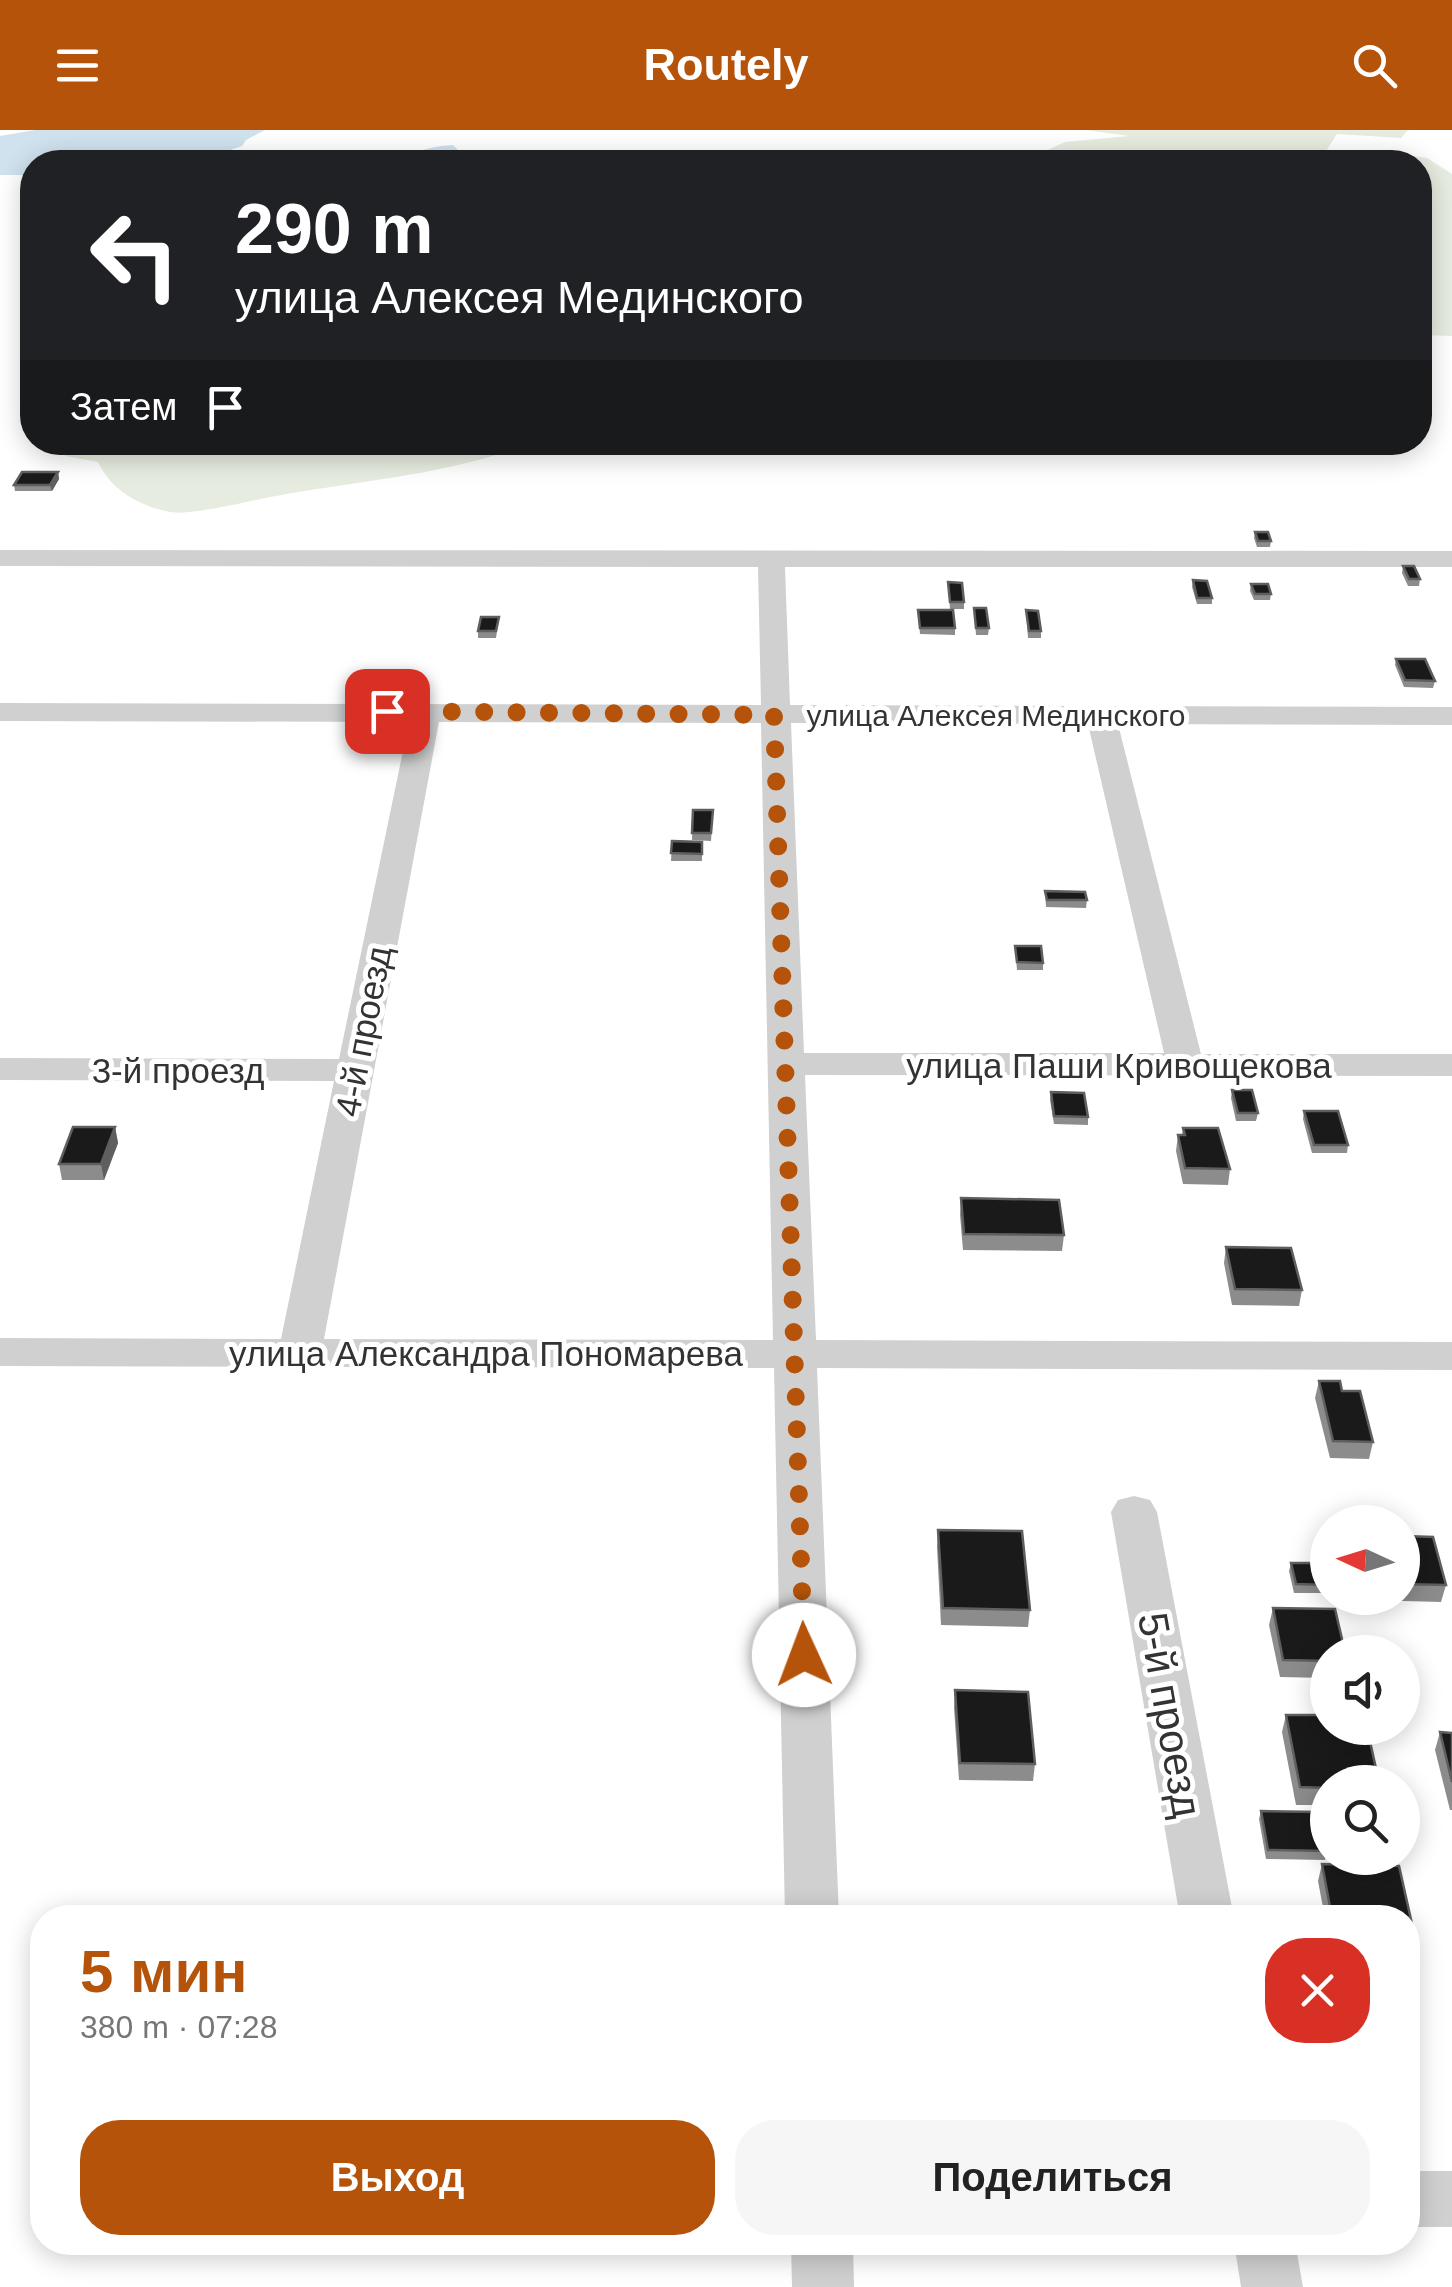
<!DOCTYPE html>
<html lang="ru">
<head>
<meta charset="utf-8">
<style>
  body { margin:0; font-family:Arial,sans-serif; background:#f6f6f6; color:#222; height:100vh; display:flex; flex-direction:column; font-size:38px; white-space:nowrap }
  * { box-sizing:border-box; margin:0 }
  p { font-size:32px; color:#767676 }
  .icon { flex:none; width:55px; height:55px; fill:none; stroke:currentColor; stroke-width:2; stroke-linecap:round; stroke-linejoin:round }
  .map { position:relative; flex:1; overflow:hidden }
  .side { position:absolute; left:30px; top:1775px; width:1390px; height:350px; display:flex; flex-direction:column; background:#fff; border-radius:40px; box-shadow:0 5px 25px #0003 }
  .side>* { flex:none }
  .banner { position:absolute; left:20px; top:20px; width:1412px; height:305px; border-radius:40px; box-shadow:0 5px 25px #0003; background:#202124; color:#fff; overflow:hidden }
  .needle { width:65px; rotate:274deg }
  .tools { position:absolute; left:1310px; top:1375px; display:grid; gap:20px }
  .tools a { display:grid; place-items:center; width:110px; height:110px; border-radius:50%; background:#fff; box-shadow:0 5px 25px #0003; font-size:50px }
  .pin { position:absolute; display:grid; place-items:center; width:85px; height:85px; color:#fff; margin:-42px; border-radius:20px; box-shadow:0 5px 15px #0006 }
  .me { position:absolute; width:110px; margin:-55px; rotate:358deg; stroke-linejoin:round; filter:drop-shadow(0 0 8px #0008) }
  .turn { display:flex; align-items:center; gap:35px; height:210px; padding:0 50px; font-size:45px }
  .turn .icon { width:130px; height:130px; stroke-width:2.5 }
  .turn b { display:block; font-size:70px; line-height:85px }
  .then { display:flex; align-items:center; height:95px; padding:0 50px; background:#0003; gap:20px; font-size:38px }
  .round { display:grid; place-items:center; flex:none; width:105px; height:105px; border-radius:40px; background:#f6f6f6 }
  .head { display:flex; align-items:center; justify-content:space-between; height:170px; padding:0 50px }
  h1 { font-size:60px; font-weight:600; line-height:75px; color:#b45309 }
  .button { display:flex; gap:20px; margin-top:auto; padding:20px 50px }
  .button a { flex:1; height:115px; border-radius:40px; background:#b45309; color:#fff; font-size:40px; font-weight:600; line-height:115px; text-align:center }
  .button a+a { background:#f6f6f6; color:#222 }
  header { display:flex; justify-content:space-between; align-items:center; height:130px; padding:0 50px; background:#b45309; color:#fff; font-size:45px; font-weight:600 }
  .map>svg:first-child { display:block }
</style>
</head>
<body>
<header><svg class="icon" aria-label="menu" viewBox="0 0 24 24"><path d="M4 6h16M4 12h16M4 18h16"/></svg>Routely<svg class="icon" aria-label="search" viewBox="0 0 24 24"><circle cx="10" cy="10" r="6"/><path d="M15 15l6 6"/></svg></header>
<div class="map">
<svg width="1452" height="2157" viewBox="0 0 1452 2157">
  <rect width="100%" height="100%" fill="#fff"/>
  <g fill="#e6ecdf">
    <polygon points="1086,0 1408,0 1401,8 1337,4 1319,32 1000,32 1041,23 1065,12 1129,6"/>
    <polygon points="1378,21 1427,28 1452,44 1452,206 1420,205 1420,32 1343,32"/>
    <path d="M 50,312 L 531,312 L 531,313 C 448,345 364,350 276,366 C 252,370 191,386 170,382 C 139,376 111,360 98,332 L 66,326 L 47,316 Z"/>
  </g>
  <g fill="#cfe2ee">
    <polygon points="35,0 265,0 246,10 242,16 195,32 32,32 32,45 0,45 0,6"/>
    <path d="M 453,15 L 462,24 L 500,25 L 487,32 L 386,32 C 410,25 427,16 453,15 Z"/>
  </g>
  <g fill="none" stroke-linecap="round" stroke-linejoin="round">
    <g fill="#d0d0d0" fill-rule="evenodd">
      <path d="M 0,420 L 1452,421 L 1452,437 L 785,437 L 790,575 L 1452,577 L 1452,595 L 1118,594 L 1201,924 L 1452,924 L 1452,946 L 805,945 L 816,1210 L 1452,1212 L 1452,1240 L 817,1238 L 839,1788 L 785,1788 L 774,1238 L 0,1236 L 0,1208 L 281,1209 L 334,951 L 0,950 L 0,928 L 339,929 L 409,592 L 0,591 L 0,573 L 761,575 L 758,437 L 0,436 ZM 439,592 L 761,593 L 773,1210 L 324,1209 ZM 791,593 L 1088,594 L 1164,923 L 804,923 Z"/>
      <polygon points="1134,1366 1150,1370 1157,1382 1234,1788 1180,1788 1111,1382 1118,1370"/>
      <rect x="1408" y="2041" width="44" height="56"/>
      <polygon points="791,2112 853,2112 854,2157 792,2157"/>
      <polygon points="1234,2112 1295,2112 1303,2157 1241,2157"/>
    </g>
  </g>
  <g fill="#8c8c8c">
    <polygon points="58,342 59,349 52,361 15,361 14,355"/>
    <polygon points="1255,402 1271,411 1270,417 1257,417 1254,408"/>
    <polygon points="1403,436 1420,449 1419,456 1408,456 1402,443"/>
    <polygon points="1193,450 1212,468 1212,474 1197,474 1192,457"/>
    <polygon points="948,452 964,472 964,479 950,479"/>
    <polygon points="1251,454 1271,464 1270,470 1254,470 1250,461"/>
    <polygon points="974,478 989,498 988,505 976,505"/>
    <polygon points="918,480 955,498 955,505 920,504"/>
    <polygon points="1026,480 1041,501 1041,508 1028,508"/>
    <polygon points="499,487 496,508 478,508 478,501"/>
    <polygon points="1396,529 1435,551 1433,558 1404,557 1395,535"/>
    <polygon points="693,680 713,680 711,711 692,710"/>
    <polygon points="672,711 702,712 702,731 671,731"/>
    <polygon points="1045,761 1087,770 1086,778 1046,777"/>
    <polygon points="1015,816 1043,833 1043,840 1017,840"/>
    <polygon points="1232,960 1258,983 1256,991 1236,991 1231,968"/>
    <polygon points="1051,962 1088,987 1088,995 1054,994 1050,970"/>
    <polygon points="1304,981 1348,1015 1347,1023 1312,1023 1303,989"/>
    <polygon points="115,997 118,1013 104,1050 62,1050 59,1034"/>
    <polygon points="1183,998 1230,1039 1228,1055 1183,1054 1176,1021 1178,1005 1182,1005"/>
    <polygon points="961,1068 1064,1105 1062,1121 963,1120 960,1085"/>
    <polygon points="1226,1117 1302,1160 1299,1176 1232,1175 1224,1133"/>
    <polygon points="1319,1251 1342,1261 1373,1312 1369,1329 1330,1328 1315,1268"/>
    <polygon points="938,1400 1030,1480 1028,1497 941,1495 937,1417"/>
    <polygon points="1402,1406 1446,1455 1441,1472 1367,1470 1367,1468 1402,1468"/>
    <polygon points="1291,1433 1328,1433 1328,1463 1294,1463 1289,1441"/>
    <polygon points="1273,1478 1328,1522 1328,1548 1280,1547 1269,1495"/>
    <polygon points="955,1560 1035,1634 1033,1651 959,1650 954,1578"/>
    <polygon points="1286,1585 1328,1652 1328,1675 1296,1675 1282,1602"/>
    <polygon points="1440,1602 1452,1603 1452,1680 1450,1680 1435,1620"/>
    <polygon points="1261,1681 1327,1721 1325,1730 1266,1729 1259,1689"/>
    <polygon points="1322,1734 1399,1736 1412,1794 1408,1809 1408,1788 1325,1788 1318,1751"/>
  </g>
  <g fill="#5f5f5f">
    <polygon points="58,342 59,349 52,361 50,355"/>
    <polygon points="115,997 118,1013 104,1050 101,1034"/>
  </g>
  <g fill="#1a1a1a" stroke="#5f5f5f" stroke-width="2.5">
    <polygon points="22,342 58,342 50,355 14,355"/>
    <polygon points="1255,402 1268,402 1271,411 1258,411"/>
    <polygon points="1403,436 1414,436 1420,449 1409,449"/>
    <polygon points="1193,450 1207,451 1212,468 1197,468"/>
    <polygon points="948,452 962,453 964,472 950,472"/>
    <polygon points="1251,454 1268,454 1271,464 1255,464"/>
    <polygon points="974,478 986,478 989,498 976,498"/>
    <polygon points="918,480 953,480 955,498 920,498"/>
    <polygon points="1026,480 1038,481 1041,501 1029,501"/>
    <polygon points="481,487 499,487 496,501 478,501"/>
    <polygon points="1396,529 1425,529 1435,551 1405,550"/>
    <polygon points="693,680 713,680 711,703 692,703"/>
    <polygon points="672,711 702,712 702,724 671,723"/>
    <polygon points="1045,761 1085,762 1087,770 1047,770"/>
    <polygon points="1015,816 1041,816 1043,833 1017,832"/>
    <polygon points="1232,960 1252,960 1258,983 1238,983"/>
    <polygon points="1051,962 1084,963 1088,987 1054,986"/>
    <polygon points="1304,981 1338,981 1348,1015 1314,1015"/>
    <polygon points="73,997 115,997 101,1034 59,1034"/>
    <polygon points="1183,998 1218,998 1230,1039 1185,1038 1178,1005 1185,1005"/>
    <polygon points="961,1068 1059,1070 1064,1105 964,1104"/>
    <polygon points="1226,1117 1291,1118 1302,1160 1235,1159"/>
    <polygon points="1319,1251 1340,1251 1342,1261 1360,1261 1373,1312 1333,1311"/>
    <polygon points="938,1400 1022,1401 1030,1480 943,1478"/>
    <polygon points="1402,1406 1433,1407 1446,1455 1402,1454"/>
    <polygon points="1291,1433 1328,1433 1328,1455 1296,1454"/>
    <polygon points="1273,1478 1335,1479 1345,1522 1328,1522 1328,1531 1283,1530"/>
    <polygon points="955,1560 1028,1562 1035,1634 960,1633"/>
    <polygon points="1286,1585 1328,1585 1328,1598 1367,1598 1379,1652 1328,1652 1328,1658 1300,1657"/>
    <polygon points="1440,1602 1452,1603 1452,1652"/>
    <polygon points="1261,1681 1318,1682 1327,1721 1268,1720"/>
    <polygon points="1322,1734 1399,1736 1412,1794 1408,1794 1408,1788 1332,1788"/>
  </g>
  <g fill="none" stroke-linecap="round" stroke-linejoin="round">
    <polyline stroke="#b45309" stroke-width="18" stroke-dasharray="0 32.4" points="387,581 774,585 804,1525"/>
  </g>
  <g text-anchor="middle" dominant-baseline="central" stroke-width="10" stroke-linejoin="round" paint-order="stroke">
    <g font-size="30" fill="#333" stroke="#fff">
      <text x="996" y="585">улица Алексея Мединского</text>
    </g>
    <g font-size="35" fill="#333" stroke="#fff">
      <text transform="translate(363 901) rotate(-79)">4-й проезд</text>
      <text x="1119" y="935">улица Паши Кривощекова</text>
      <text x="178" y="940">3-й проезд</text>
      <text x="486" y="1223">улица Александра Пономарева</text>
    </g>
    <g font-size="42" fill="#333" stroke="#fff">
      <text transform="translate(1170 1585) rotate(80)">5-й проезд</text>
    </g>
  </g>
</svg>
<div class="tools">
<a><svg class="needle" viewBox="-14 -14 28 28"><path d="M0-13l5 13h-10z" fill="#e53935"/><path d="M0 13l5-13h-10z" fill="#767676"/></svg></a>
<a><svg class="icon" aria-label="sound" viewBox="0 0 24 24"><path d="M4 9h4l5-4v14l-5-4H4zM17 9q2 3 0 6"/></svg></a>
<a><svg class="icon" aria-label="search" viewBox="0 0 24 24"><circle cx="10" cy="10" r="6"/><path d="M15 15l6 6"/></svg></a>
</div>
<div class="pin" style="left:387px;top:581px;background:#d93025"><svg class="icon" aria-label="arrive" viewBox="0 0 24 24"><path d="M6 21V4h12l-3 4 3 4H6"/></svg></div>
<svg class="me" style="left:804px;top:1525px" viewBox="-20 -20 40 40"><circle r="19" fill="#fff"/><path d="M0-13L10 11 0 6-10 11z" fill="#b45309"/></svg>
<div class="banner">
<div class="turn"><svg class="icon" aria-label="left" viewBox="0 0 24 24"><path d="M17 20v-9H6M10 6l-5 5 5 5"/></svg><div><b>290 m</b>улица Алексея Мединского</div></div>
<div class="then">Затем<svg class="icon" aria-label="arrive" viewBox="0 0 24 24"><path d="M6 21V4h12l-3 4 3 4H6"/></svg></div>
</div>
<section class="side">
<div class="head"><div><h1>5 мин</h1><p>380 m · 07:28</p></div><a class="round" style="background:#d93025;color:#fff"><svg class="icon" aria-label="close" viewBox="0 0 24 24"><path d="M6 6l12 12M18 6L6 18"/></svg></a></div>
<div class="button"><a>Выход</a><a>Поделиться</a></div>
</section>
</div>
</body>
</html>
